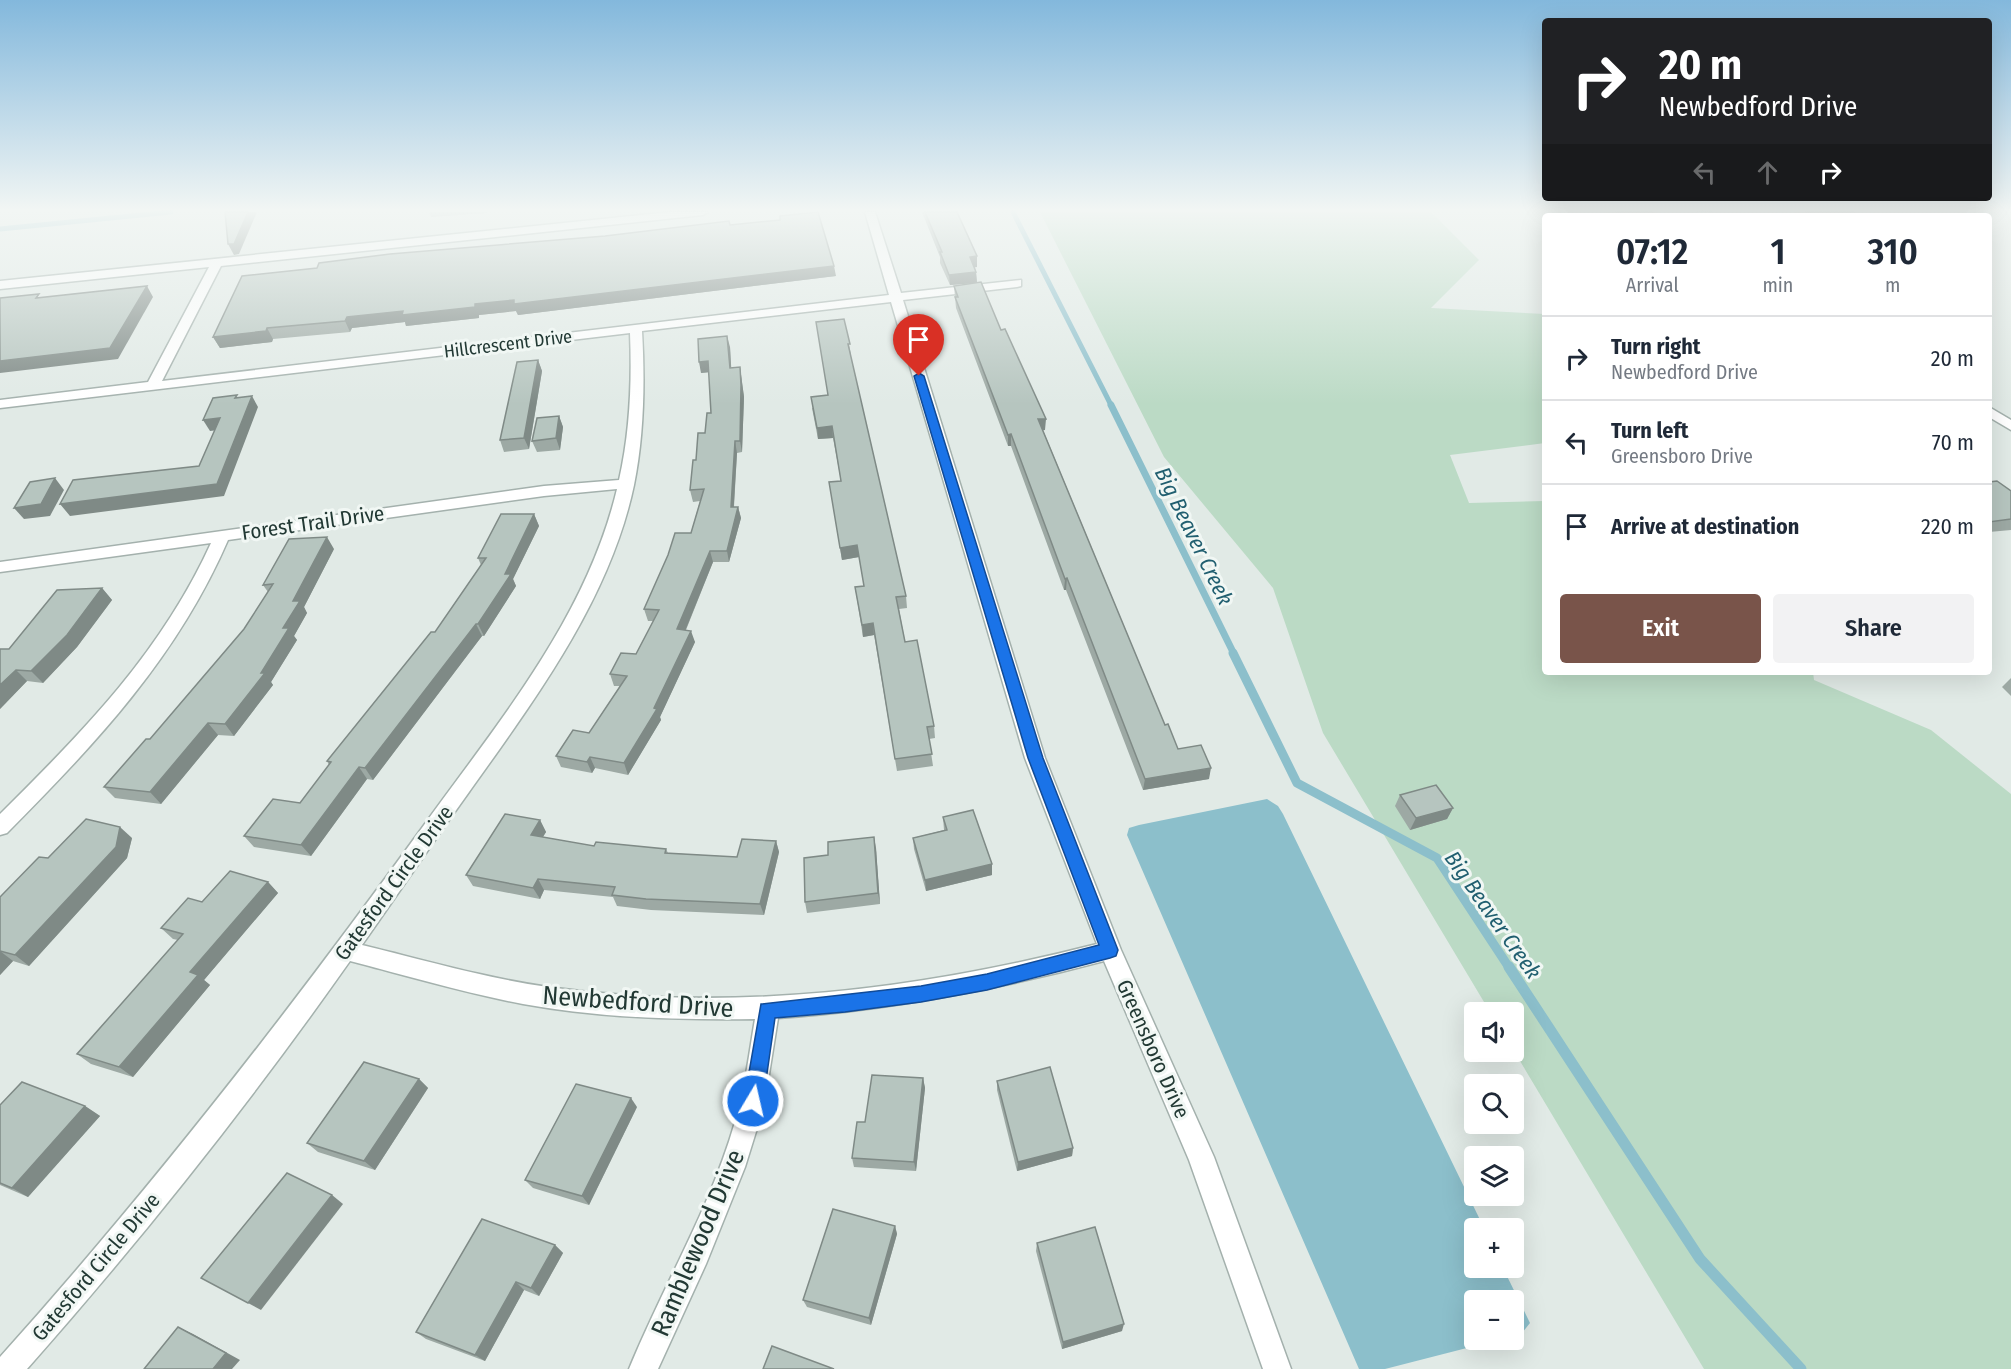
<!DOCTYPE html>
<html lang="en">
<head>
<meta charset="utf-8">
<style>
  body { margin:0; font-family:"Fira Sans Condensed",sans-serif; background:#f2f2f3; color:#1f2937; height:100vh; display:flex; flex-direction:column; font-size:22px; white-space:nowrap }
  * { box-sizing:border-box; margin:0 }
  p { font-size:20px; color:#747a83 }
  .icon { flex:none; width:33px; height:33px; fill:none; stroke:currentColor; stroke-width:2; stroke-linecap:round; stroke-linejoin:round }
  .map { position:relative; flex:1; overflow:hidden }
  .side { position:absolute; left:1542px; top:213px; width:450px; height:462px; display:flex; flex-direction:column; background:#fff; border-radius:6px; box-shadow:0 6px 24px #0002 }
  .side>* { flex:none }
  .top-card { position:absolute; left:1542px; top:18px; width:450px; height:183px; border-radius:6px; box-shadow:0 6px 24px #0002; background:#202124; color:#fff; overflow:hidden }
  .buttons { position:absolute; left:1464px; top:1002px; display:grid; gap:12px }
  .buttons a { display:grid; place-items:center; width:60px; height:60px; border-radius:6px; background:#fff; box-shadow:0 6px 24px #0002; font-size:30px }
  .pin { position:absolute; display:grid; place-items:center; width:51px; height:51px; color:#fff; margin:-62px -26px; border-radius:50% 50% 50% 0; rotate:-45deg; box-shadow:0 0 6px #0007 }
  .pin .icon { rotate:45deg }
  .me { position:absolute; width:66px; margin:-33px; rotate:9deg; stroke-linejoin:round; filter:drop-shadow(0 0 4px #0008) }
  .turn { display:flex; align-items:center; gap:21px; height:126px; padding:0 18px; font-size:27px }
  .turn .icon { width:78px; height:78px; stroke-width:2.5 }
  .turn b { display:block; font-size:42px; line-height:51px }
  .lanes { display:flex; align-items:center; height:57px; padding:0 18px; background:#0003; justify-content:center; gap:30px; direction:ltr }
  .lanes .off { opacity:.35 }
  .eta { display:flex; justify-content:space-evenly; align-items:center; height:102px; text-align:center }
  .eta b { font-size:36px; font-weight:600; line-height:42px }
  .button { display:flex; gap:12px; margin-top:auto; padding:12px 18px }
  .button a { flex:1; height:69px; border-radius:6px; background:#79544a; color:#fff; font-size:24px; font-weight:600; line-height:69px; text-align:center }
  .button a+a { background:#f2f2f3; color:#1f2937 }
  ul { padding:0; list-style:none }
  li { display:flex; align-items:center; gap:18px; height:84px; padding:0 18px; border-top:2px solid #e0e1e3 }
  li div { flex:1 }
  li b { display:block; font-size:22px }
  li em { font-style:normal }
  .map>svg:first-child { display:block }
</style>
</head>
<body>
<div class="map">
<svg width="2011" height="1369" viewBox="0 0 2011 1369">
  <rect width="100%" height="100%" fill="#e1eae6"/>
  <polygon fill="#bbdac5" points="1040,212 1431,212 1479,260 1431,308 1545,314 1545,443 1450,455 1469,503 1545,501 1545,672 1813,672 1814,680 1931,730 2011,794 2011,1369 1704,1369 1514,1051 1514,1012 1490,1012 1323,733 1273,588 1164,457"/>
  <polygon fill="#8cbfcb" points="1267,799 1278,806 1283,814 1484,1228 1474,1228 1474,1268 1503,1268 1530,1323 1522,1333 1514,1335 1514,1300 1474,1300 1474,1340 1498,1340 1385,1369 1359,1369 1127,835 1129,828 1139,825"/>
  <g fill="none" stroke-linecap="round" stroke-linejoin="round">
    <g stroke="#8cbfcb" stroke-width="5">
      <polyline points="1013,212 1112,407"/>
      <polyline points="0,229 171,212"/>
    </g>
    <polyline stroke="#8cbfcb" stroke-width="7" points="1111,405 1234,654"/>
    <polyline stroke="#8cbfcb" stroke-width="9" points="1233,653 1297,783 1437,858 1510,969"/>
    <polyline stroke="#8cbfcb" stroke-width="11" points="1509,967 1700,1259 1801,1369"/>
    <g stroke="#a4b1ad" stroke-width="3">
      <g id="minor">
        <path d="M 670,212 L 708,212 L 703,215 L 221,266 L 162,381 L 889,295 L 865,212 L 875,212 L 901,293 L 1021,280 L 1021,286 L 1017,287 L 903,300 L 1045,758 L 1121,950 L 1214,1157 L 1291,1369 L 1263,1369 L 1189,1160 L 1104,961 C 996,990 889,1010 778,1018 L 764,1106 L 745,1167 L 706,1264 L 658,1369 L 629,1369 C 663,1286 710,1209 735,1122 C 745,1089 749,1054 755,1019 C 677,1020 600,1018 523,1004 C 465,993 408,976 350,961 C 250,1103 142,1239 27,1369 L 0,1369 L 0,1357 C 151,1189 287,1014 419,832 C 495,726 586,620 617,489 L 544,496 L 228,540 C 177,658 96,743 7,833 L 0,835 L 0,814 C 84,731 162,651 211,543 L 0,572 L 0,562 L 544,486 L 619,480 C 630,432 632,382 630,333 L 0,408 L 0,400 L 148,382 L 209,267 L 0,289 L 0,281 ZM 891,302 L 1025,758 L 1097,944 C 917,990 733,1013 548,987 C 485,978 424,960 362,945 C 398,894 433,842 469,792 C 536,698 610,599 634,485 C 644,436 645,382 642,331 Z"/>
        <polygon points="1697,212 1710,212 1713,216 1701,216"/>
        <polygon points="1989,407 2011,420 2011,430 1989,417"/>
      </g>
    </g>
    <use href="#minor" fill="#fff" fill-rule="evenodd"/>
  </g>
  <g fill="#9da9a4">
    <polygon points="429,212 487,212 487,213 431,217"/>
    <polygon points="922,212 957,212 977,256 977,267 975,267 976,272 977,283 950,285 940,263 940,257"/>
    <polygon points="1606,212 1652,212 1657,216 1605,216"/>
    <polygon points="1795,212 1854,212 1860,216 1793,216"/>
    <polygon points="730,225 836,276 518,315 516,311 479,315 479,318 406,326 405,322 352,328 350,332 273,339 272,342 220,348 213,337"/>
    <polygon points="954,286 1001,330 1045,430 1043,430 1165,725 1178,749 1209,779 1143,790 1066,590 1064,590 1011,446 1008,446 956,308"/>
    <polygon points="844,319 851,355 850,355 906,596 907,608 899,609 905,642 934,726 935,738 929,739 933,766 897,771 874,635 863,637 855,587 864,586 859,557 842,560 829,482 841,481 833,438 818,439 812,408 827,395"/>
    <polygon points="730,347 731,368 740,367 744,397 742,452 737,453 734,507 738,507 741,518 729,562 713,562 686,630 695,642 660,717 661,720 628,775 595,768 592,773 561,767 556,756 589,733 620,686 614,686 610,674 636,654 654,621 648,621 644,609 691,533 700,501 693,502 690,490 696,460 711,413 709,372 701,373"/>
    <polygon points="538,360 542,371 529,449 504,452 500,440"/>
    <polygon points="559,416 563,427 560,450 537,452 532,441"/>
    <polygon points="1989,482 2011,491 2011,530 1989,532"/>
    <polygon points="534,514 539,526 513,579 516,586 484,636 482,636 373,780 367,779 311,856 254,847 244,836 300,803 329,765 327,761 435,632 481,565 478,558"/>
    <polygon points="334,549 304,607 307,613 294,636 297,640 271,682 273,685 234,736 218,735 161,804 115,798 104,787 150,739 244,629 268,592 263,585"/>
    <polygon points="102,588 112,600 77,647 43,683 27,681 0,709 9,649"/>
    <polygon points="2011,678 2011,696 2002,687"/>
    <polygon points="1400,795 1453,808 1447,819 1410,830 1395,806"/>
    <polygon points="943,817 992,864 992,875 926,891 914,849 913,838 944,830"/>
    <polygon points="540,820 546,832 543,837 594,846 666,849 668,853 737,857 776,841 779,852 764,915 651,910 617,906 613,897 544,890 540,899 473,886 466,875"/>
    <polygon points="132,838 127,858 29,966 13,961 0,975 0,897 48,858"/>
    <polygon points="876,848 880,904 807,913 805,902"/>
    <polygon points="268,882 278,893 204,980 210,985 133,1077 91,1064 77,1054 178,940 173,939 161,928 202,902"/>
    <polygon points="923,1078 925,1088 916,1171 854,1167 852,1158 865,1122"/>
    <polygon points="419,1079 428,1088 375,1170 318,1152 307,1143"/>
    <polygon points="997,1081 1073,1148 1072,1156 1017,1171 997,1090"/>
    <polygon points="0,1105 85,1106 100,1116 28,1197 0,1185"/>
    <polygon points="637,1107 589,1205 533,1188 525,1180"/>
    <polygon points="895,1226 897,1234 871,1325 807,1307 803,1300"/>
    <polygon points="1037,1243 1122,1331 1062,1349 1036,1251"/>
    <polygon points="555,1245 563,1253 539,1296 524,1290 485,1361 426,1339 416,1332"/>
  </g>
  <g fill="#7f8a86">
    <polygon points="248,212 257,212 239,254 234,255 228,244"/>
    <polygon points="977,256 977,267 971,268 970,257"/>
    <polygon points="834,266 836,276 518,315 516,311 479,315 479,318 406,326 405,322 352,328 350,332 345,321 347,317 403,311 475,304"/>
    <polygon points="976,272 977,283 950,285 949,275"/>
    <polygon points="147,286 153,297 118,359 0,373 0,361"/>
    <polygon points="267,328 273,339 272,342 220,348 213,337"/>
    <polygon points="727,336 730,347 732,380 730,368"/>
    <polygon points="538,360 542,371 529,449 524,438"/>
    <polygon points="708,361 711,372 701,373 699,362"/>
    <polygon points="740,367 744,397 742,452 740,441"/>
    <polygon points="252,396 258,407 224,496 70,516 60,504 217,484"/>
    <polygon points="559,416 563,427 560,450 556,438"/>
    <polygon points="220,418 227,429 210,431 203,420"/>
    <polygon points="1038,419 1046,419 1045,430 1038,431"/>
    <polygon points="832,426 833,438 818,439 817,428"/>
    <polygon points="1011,434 1011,446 1008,446 1008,435"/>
    <polygon points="735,441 737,453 733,518 731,507"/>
    <polygon points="55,478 64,490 50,516 24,519 14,508"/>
    <polygon points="738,507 741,518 729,562 727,551"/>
    <polygon points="534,514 539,526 513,579 516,586 484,636 478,624"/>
    <polygon points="327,537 334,549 304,607 307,613 294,636 297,640 271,682 273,685 234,736 225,724 261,673 283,628 293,601"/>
    <polygon points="857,545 859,557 842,560 840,548"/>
    <polygon points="710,551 713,562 681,641 677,629"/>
    <polygon points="1067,578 1066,590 1064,590 1065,579"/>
    <polygon points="102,588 112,600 77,647 43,683 31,671"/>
    <polygon points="873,623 874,635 863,637 862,625"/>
    <polygon points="476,624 482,636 373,780 365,768"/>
    <polygon points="691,631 695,642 660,717 661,720 628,775 624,763 654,708"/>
    <polygon points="16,670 27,681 0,709 0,685"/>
    <polygon points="208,723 218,735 161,804 150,792"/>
    <polygon points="590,757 595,768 592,773 587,762"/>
    <polygon points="359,767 367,779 311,856 301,845"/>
    <polygon points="1211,768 1209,779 1143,790 1145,779"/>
    <polygon points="1453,808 1447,819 1410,830 1416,818"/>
    <polygon points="540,820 546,832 537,846 531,835"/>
    <polygon points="120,827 132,838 127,858 29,966 15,955"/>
    <polygon points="874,837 876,848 880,904 878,893"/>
    <polygon points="776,841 779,852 764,915 760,904"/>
    <polygon points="992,864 992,875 926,891 925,880"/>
    <polygon points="538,879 544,890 540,899 533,888"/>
    <polygon points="268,882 278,893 204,980 210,985 133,1077 119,1067 190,972"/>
    <polygon points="0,951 13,961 0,975"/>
    <polygon points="923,1078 925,1088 916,1171 914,1162"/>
    <polygon points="419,1079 428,1088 375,1170 364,1161"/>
    <polygon points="631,1098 637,1107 589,1205 582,1196"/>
    <polygon points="85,1106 100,1116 28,1197 12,1188"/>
    <polygon points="1073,1148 1072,1156 1017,1171 1018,1162"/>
    <polygon points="332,1195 343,1204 261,1310 248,1303"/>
    <polygon points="895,1226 897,1234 871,1325 869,1318"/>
    <polygon points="555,1245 563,1253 539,1296 531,1288"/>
    <polygon points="516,1282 524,1290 485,1361 475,1355"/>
    <polygon points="1124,1324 1122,1331 1062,1349 1063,1342"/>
    <polygon points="178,1327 193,1334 240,1360 232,1369 213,1369"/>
  </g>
  <g fill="#b6c5bf" stroke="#7f8a86" stroke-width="1.5">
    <polygon points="225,212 248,212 234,244 228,244"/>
    <polygon points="818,212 834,266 514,304 514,300 475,304 475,307 402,315 403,311 347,317 345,321 267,328 266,331 213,337 242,276 317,268 319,263 390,254 605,236 729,221 730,225 780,220 780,216"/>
    <polygon points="925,212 957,212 977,256 970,257 976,272 949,275 940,252 942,252"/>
    <polygon points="1617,212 1652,212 1657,216 1622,216"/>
    <polygon points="1807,212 1854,212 1860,216 1814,216"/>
    <polygon points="981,282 1001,330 1005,329 1046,419 1038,419 1165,725 1168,724 1178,749 1201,745 1211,768 1145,779 1067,578 1065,579 1011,434 1008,435 955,297 958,297 954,286"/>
    <polygon points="147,286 110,348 0,361 0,298 39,294 36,298"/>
    <polygon points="844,319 850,344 848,344 906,596 896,597 905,642 917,640 934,726 927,727 932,754 895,759 873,623 862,625 855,587 864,586 857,545 840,548 829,482 841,481 832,426 817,428 811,397 828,395 816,322"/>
    <polygon points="727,336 730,368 740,367 741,385 740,441 735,441 731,507 738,507 727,551 710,551 677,629 691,631 654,708 657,709 624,763 590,757 587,762 556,756 573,730 589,733 627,676 610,674 621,653 636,654 659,610 644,609 668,555 675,533 691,533 704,489 690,490 693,460 696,460 698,433 705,433 707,413 711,413 708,361 699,362 698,339"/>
    <polygon points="538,360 524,438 500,440 517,362"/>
    <polygon points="237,395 235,398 252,396 217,484 60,504 73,480 199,466 220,418 203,420 213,398"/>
    <polygon points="559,416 556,438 532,441 537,418"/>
    <polygon points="55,478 41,504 14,508 30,482"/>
    <polygon points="1997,481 2011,491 2011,519 1989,522 1989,482"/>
    <polygon points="501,514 534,514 505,574 511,574 478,624 476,624 365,768 359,767 301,845 244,836 273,799 300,803 331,762 327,761 431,632 435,632 486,558 478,558"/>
    <polygon points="327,537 293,601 300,601 283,628 289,628 261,673 265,673 225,724 208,723 150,792 104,787 146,739 150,739 244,629 273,584 263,585 289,539"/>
    <polygon points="102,588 67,635 31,671 16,670 0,685 0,649 9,649 57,590"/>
    <polygon points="1436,785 1453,808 1416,818 1400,795"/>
    <polygon points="973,810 992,864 925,880 913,838 947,830 943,817"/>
    <polygon points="505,814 540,820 531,835 594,846 596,842 666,849 665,853 737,857 742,839 776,841 760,904 646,899 612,895 615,887 538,879 533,888 466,875"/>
    <polygon points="86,819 120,827 116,847 15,955 0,951 0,897 39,857 48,858"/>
    <polygon points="874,837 878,893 805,902 804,858 828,855 828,842"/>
    <polygon points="230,871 268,882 190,972 198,975 119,1067 77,1054 183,934 161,928 188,898 202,902"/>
    <polygon points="364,1062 419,1079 364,1161 307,1143"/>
    <polygon points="1050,1067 1073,1148 1018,1162 997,1081"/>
    <polygon points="872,1075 923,1078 914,1162 852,1158 857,1122 865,1122"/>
    <polygon points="22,1082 85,1106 12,1188 0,1183 0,1105"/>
    <polygon points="576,1084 631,1098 582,1196 525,1180"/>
    <polygon points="287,1173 332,1195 248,1303 201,1278"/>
    <polygon points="833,1209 895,1226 869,1318 803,1300"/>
    <polygon points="482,1219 555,1245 531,1288 516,1282 475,1355 416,1332"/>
    <polygon points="1095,1227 1124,1324 1063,1342 1037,1243"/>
    <polygon points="178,1327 226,1353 213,1369 144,1369"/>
    <polygon points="772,1346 834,1369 763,1369"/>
  </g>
  <linearGradient id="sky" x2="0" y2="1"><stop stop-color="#83b8dc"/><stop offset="0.52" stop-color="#f2f6f4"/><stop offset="1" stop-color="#f2f6f4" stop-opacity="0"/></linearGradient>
  <rect width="2011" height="404" fill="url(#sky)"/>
  <polygon fill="#1a73e8" stroke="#114b97" stroke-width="1.5" points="919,373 924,376 1043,758 1118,950 1116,956 1110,958 987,990 921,1002 845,1012 775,1018 763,1101 760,1107 753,1110 747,1107 744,1101 761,1004 921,986 987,974 1099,945 1028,758 914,376"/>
  <g text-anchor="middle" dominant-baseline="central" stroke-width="6" stroke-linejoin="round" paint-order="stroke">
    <g font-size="18" fill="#223934" stroke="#f1f7f4">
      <text transform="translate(508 344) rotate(-7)">Hillcrescent Drive</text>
    </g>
    <g font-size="21" fill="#223934" stroke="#f1f7f4">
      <text transform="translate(313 523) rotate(-8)">Forest Trail Drive</text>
      <text transform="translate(394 883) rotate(-54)">Gatesford Circle Drive</text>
      <text transform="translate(1153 1049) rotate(66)">Greensboro Drive</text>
      <text transform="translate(96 1267) rotate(-50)">Gatesford Circle Drive</text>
    </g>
    <g font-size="22" font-style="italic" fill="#215f70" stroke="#f1f7f4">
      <text transform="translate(1194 536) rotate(64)">Big Beaver Creek</text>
      <text transform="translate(1493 915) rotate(55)">Big Beaver Creek</text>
    </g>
    <g font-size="26" fill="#223934" stroke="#f1f7f4">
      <text transform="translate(638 1002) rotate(4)">Newbedford Drive</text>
      <text transform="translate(698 1243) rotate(-67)">Ramblewood Drive</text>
    </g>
  </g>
</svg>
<div class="buttons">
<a><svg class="icon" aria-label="sound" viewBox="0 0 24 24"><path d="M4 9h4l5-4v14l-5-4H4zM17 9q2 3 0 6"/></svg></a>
<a><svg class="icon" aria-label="search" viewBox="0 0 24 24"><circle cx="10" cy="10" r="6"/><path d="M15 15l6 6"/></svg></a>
<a><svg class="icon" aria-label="layers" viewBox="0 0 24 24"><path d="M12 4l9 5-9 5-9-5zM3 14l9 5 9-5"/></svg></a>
<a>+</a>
<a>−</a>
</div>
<div class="pin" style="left:919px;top:376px;background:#d93025"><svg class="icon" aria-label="arrive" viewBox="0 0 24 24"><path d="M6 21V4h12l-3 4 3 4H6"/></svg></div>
<svg class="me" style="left:753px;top:1101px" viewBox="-20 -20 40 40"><circle r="17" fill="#1a73e8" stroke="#fff" stroke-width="3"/><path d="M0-11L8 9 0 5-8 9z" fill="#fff"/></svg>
<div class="top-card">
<div class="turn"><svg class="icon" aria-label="right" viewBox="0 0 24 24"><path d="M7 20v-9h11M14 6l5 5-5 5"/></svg><div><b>20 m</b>Newbedford Drive</div></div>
<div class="lanes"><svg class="icon off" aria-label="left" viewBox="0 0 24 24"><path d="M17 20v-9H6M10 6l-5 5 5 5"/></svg><svg class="icon off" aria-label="ahead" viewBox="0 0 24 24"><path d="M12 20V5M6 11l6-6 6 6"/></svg><svg class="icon" aria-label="right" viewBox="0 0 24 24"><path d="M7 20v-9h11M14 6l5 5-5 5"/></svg></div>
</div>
<section class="side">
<div class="eta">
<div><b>07:12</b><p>Arrival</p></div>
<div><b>1</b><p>min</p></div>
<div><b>310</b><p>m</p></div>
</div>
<ul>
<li><svg class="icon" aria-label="right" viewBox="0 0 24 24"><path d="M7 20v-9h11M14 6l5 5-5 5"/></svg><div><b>Turn right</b><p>Newbedford Drive</p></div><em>20 m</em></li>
<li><svg class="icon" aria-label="left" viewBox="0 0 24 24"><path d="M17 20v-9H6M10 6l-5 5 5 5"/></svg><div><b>Turn left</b><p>Greensboro Drive</p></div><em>70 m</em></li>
<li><svg class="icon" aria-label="arrive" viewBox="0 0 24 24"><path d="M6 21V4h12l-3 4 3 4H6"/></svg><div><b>Arrive at destination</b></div><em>220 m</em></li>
</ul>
<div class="button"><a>Exit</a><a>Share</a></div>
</section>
</div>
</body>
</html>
